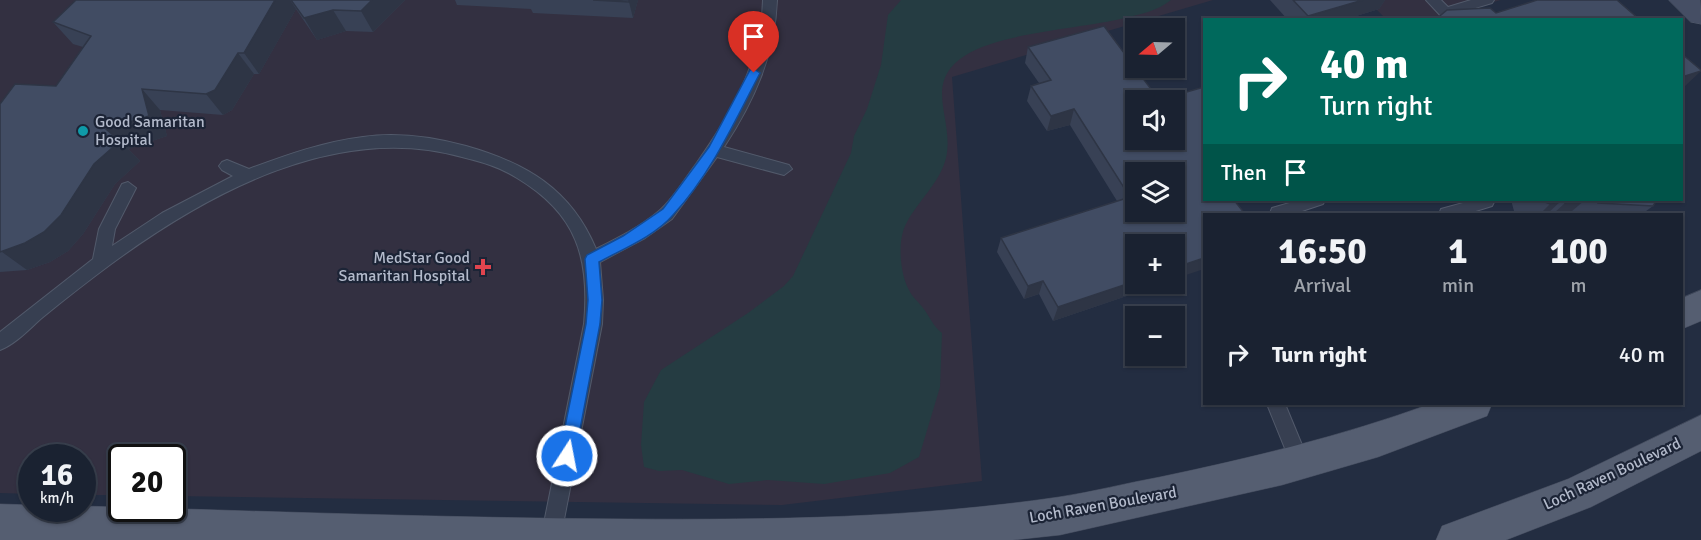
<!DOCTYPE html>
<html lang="en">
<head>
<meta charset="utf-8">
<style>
  body { margin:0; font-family:Signika,sans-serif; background:#272f3d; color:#f1f3f6; height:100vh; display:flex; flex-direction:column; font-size:22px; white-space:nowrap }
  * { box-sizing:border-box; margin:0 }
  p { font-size:20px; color:#9fa4ab }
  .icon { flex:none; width:33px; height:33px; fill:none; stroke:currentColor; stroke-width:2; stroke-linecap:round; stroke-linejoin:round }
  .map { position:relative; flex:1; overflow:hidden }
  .details { position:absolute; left:1203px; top:213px; width:480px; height:192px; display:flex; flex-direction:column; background:#1a2231; border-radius:0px; box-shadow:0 2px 4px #0004,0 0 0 2px #383f4d }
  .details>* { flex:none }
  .banner { position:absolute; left:1203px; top:18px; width:480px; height:183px; border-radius:0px; box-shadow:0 2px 4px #0004,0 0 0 2px #383f4d; background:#00695c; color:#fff; overflow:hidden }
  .needle { width:39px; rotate:251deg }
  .fabs { position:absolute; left:1125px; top:18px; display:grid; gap:12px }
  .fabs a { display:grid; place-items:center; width:60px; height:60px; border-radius:0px; background:#1a2231; box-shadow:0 2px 4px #0004,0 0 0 2px #383f4d; font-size:30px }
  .speed { position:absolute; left:18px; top:444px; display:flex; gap:12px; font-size:30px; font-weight:700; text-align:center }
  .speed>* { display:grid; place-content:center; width:78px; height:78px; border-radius:50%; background:#1a2231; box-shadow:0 2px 4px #0004,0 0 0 2px #383f4d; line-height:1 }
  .speed small { font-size:15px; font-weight:400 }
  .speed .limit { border:3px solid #111; border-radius:9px; background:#fff; color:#111 }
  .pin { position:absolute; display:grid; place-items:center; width:51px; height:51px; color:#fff; margin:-62px -26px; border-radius:50% 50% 50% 0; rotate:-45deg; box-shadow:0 0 6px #0007 }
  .pin .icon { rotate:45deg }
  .me { position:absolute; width:66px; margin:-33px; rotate:11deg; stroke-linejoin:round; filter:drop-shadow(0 0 4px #0008) }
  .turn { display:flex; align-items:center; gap:21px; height:126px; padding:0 18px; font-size:27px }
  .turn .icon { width:78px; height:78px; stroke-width:2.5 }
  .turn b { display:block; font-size:42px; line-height:51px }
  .then { display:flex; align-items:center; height:57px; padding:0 18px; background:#0003; gap:12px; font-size:22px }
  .eta { display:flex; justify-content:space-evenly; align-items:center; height:102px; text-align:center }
  .eta b { font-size:36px; font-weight:700; line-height:42px }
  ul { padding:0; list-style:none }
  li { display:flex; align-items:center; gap:18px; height:78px; padding:0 18px }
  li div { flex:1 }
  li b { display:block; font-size:22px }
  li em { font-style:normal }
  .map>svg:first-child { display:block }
</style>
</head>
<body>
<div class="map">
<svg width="1701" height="540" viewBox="0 0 1701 540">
  <rect width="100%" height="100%" fill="#232d41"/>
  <g fill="#333041">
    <polygon points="0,0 1213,0 952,77 982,481 782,505 173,496 172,458 122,458 121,495 83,495 82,458 32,458 31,494 0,493"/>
    <polygon points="1367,0 1501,0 1429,20 1386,19"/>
  </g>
  <path fill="#253c42" d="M 901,0 L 1171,0 C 1157,11 1141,14 1125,18 C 1080,29 1003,32 966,55 C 921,83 955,118 946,158 C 940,183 917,202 906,224 C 897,241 900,274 909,290 C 912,297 919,302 923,308 C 930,317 933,326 942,333 L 940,387 L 919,457 L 890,473 L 824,484 L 768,480 L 729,484 L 682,470 L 659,471 L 644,467 L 641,445 L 644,402 L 661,370 L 748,313 L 784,286 L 793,276 L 851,153 L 854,136 L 867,109 L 881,65 L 888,15 Z"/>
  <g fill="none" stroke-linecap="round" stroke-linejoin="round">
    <g stroke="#525a6b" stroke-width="2">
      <g id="lane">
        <path d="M 763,0 L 777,0 C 775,55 754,101 724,147 L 789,165 L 792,169 L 784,175 L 717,157 L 672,219 L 645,238 L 600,262 L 603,300 L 602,324 L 560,540 L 541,538 L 584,324 C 590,258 577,214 517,178 C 500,167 482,162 462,157 C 338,122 209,192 111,264 C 88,281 65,299 43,317 C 30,328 16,344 0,350 L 0,332 L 93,259 L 99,229 L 122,184 L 128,182 L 136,188 L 115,229 L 112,246 L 162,213 L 233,176 L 222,170 L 219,166 L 222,162 L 227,160 L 249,169 C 286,155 323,142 363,137 C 397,132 433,137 466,146 C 526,163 571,189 596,249 C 618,238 640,227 659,211 C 674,198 684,180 696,164 C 732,113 761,63 763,0 Z"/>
        <polygon points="1426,0 1441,0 1448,7 1471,0 1494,0 1492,3 1445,17 1440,15"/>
        <polygon points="1300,200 1325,200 1323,204 1293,214 1270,213 1272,208"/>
        <polygon points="1474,200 1493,200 1494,202 1492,206 1466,214 1439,214 1441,209"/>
        <polygon points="1267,404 1285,404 1309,462 1307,468 1300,471 1293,468"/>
      </g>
    </g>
    <g stroke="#525a6b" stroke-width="1">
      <polygon id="secondary" points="1669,0 1700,0 1701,24 1691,22"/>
    </g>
    <g stroke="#40485a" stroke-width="1">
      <g id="primary">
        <polygon points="1701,290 1701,321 1682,329 1682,298"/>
        <path d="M 1430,404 L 1492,404 L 1487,416 L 1378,457 L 1282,485 L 1060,535 L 1013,540 L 0,540 L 0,504 L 32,505 L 32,508 L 82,508 L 82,506 C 262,511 447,518 629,519 C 772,520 917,518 1059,497 C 1093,492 1126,483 1160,477 C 1251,458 1342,436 1430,404 Z"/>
        <polygon points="1701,415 1701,451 1591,507 1506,540 1436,540 1442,526 1568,479"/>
      </g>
    </g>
    <use href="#lane" fill="#373f51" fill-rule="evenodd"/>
    <use href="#secondary" fill="#454e64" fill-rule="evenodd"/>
    <use href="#primary" fill="#555e71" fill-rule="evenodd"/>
  </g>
  <g fill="#384155">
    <polygon points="76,0 405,0 373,32 346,31 317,40 296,9 259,74 254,74 232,110 223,115 160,110 167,136 128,149 140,161 115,184 83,234 68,251 50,262 27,270 0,272 0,104 56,86 83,47 73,44 53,22"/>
    <polygon points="455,0 638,0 633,18 533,13 531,9 457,5"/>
    <polygon points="1270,0 1385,0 1379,9 1343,20 1288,20"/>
    <polygon points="1028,47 1159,100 1136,284 1162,284 1053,321 1039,294 1024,299 997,252 1001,238 1117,201 1070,125 1047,131 1027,101 1031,86 1039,83 1025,63"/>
    <polygon points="1511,200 1657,200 1653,206 1642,214 1575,214 1572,211 1562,214 1520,214 1514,211"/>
  </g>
  <g fill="#2e3545">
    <polygon points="275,0 290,0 296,9 259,74 244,53"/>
    <polygon points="372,0 405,0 373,32 361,11"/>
    <polygon points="629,0 638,0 633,18 629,2"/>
    <polygon points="1363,0 1385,0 1379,9 1343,20 1306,20 1308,16"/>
    <polygon points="333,10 346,31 317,40 304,18"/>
    <polygon points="238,53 254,74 232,110 223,115 206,94"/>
    <polygon points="1701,71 1682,89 1682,77"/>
    <polygon points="142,89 160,110 167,136 128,149 140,161 115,184 83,234 68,251 50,262 27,270 2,252 106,129"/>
    <polygon points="1074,109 1070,125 1047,131 1051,116"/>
    <polygon points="1562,200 1547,214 1540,214 1550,204"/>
    <polygon points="1575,200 1585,200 1572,211 1562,214 1553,214 1565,203"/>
    <polygon points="1204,258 1204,269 1174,279 1174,268"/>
    <polygon points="1043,281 1039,294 1024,299 1028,286"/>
    <polygon points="1136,281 1136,284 1162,284 1053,321 1058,307"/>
  </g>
  <g fill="#414c63" stroke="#2e3545" stroke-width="1.5" fill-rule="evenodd">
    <polygon points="76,0 275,0 244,53 238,53 215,90 206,94 142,89 149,116 106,129 120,141 94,164 61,215 44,232 25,243 0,252 0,104 15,84 56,86 91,36 53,22"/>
    <polygon points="291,0 372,0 361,11 333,10 304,18"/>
    <polygon points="593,0 629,0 629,2"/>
    <polygon points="1293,0 1363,0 1308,16"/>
    <polygon points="1537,0 1617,0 1640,20 1435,20 1447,10 1490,8 1496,13"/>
    <path d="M 1104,26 L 1159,100 L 1204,87 L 1204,200 L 1234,200 L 1245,214 L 1204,214 L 1204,258 L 1174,268 L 1174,244 L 1136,244 L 1136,281 L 1058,307 L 1043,281 L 1028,286 L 1001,238 L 1130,197 L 1074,109 L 1051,116 L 1031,86 L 1051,80 L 1028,47 ZM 1136,100 L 1174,100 L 1174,140 L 1136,140 ZM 1136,172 L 1174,172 L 1174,212 L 1136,212 Z"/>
    <polygon points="1682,54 1701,70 1701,71 1682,77"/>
    <polygon points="1540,200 1575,200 1565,203 1562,200 1550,204"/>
    <polygon points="1595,200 1657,200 1653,206 1598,203"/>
  </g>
  <path fill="#1a73e8" stroke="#114b97" stroke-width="1.5" d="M 754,69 L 760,73 C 735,121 711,174 673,215 C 655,236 623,249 599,262 L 602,300 L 600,324 L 575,456 L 572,461 L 567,463 L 562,461 L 559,456 L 586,324 L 588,300 L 585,259 L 587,255 L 623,236 L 663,209 L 709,147 L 750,70 Z"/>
  <circle fill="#0f9aa8" stroke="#1c2436" stroke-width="2" cx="83" cy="131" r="6"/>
  <path fill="#e0444e" stroke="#1c2436" stroke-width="2" d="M480 258h6v6h6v6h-6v6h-6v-6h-6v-6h6z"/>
  <g text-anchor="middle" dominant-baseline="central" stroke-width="4.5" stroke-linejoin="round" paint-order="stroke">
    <g font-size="16" fill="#b3bacb" stroke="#1c2436" text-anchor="start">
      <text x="95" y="122">Good Samaritan<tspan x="95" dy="18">Hospital</tspan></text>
      <text x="470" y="258" text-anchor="end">MedStar Good<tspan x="470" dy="18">Samaritan Hospital</tspan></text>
    </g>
    <g font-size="16" fill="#b3bacb" stroke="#1c2436">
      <text transform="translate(1612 474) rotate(-25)">Loch Raven Boulevard</text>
      <text transform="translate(1103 505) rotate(-10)">Loch Raven Boulevard</text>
    </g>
  </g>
</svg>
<div class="fabs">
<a><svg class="needle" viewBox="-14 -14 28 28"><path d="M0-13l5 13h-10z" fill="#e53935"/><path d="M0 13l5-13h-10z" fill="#9fa4ab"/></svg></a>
<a><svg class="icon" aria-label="sound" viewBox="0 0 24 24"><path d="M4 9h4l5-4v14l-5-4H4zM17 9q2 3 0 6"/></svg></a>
<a><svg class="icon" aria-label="layers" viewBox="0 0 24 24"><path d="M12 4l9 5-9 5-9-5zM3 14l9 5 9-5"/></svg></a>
<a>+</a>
<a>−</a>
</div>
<div class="speed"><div>16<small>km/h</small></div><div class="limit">20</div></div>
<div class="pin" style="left:754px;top:73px;background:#d93025"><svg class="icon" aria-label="arrive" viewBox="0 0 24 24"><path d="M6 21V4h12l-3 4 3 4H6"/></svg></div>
<svg class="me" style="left:567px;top:456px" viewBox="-20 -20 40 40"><circle r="17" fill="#1a73e8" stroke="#fff" stroke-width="3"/><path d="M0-11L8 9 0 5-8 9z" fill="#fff"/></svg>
<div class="banner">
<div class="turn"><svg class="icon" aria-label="right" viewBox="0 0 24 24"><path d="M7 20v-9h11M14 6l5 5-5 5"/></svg><div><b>40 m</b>Turn right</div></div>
<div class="then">Then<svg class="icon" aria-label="arrive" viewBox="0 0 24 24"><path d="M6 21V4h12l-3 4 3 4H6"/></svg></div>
</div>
<section class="details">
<div class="eta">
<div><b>16:50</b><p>Arrival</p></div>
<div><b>1</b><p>min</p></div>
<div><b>100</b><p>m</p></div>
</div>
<ul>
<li><svg class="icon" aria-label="right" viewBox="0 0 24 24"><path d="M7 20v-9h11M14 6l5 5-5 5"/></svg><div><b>Turn right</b></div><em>40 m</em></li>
</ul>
</section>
</div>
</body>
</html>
